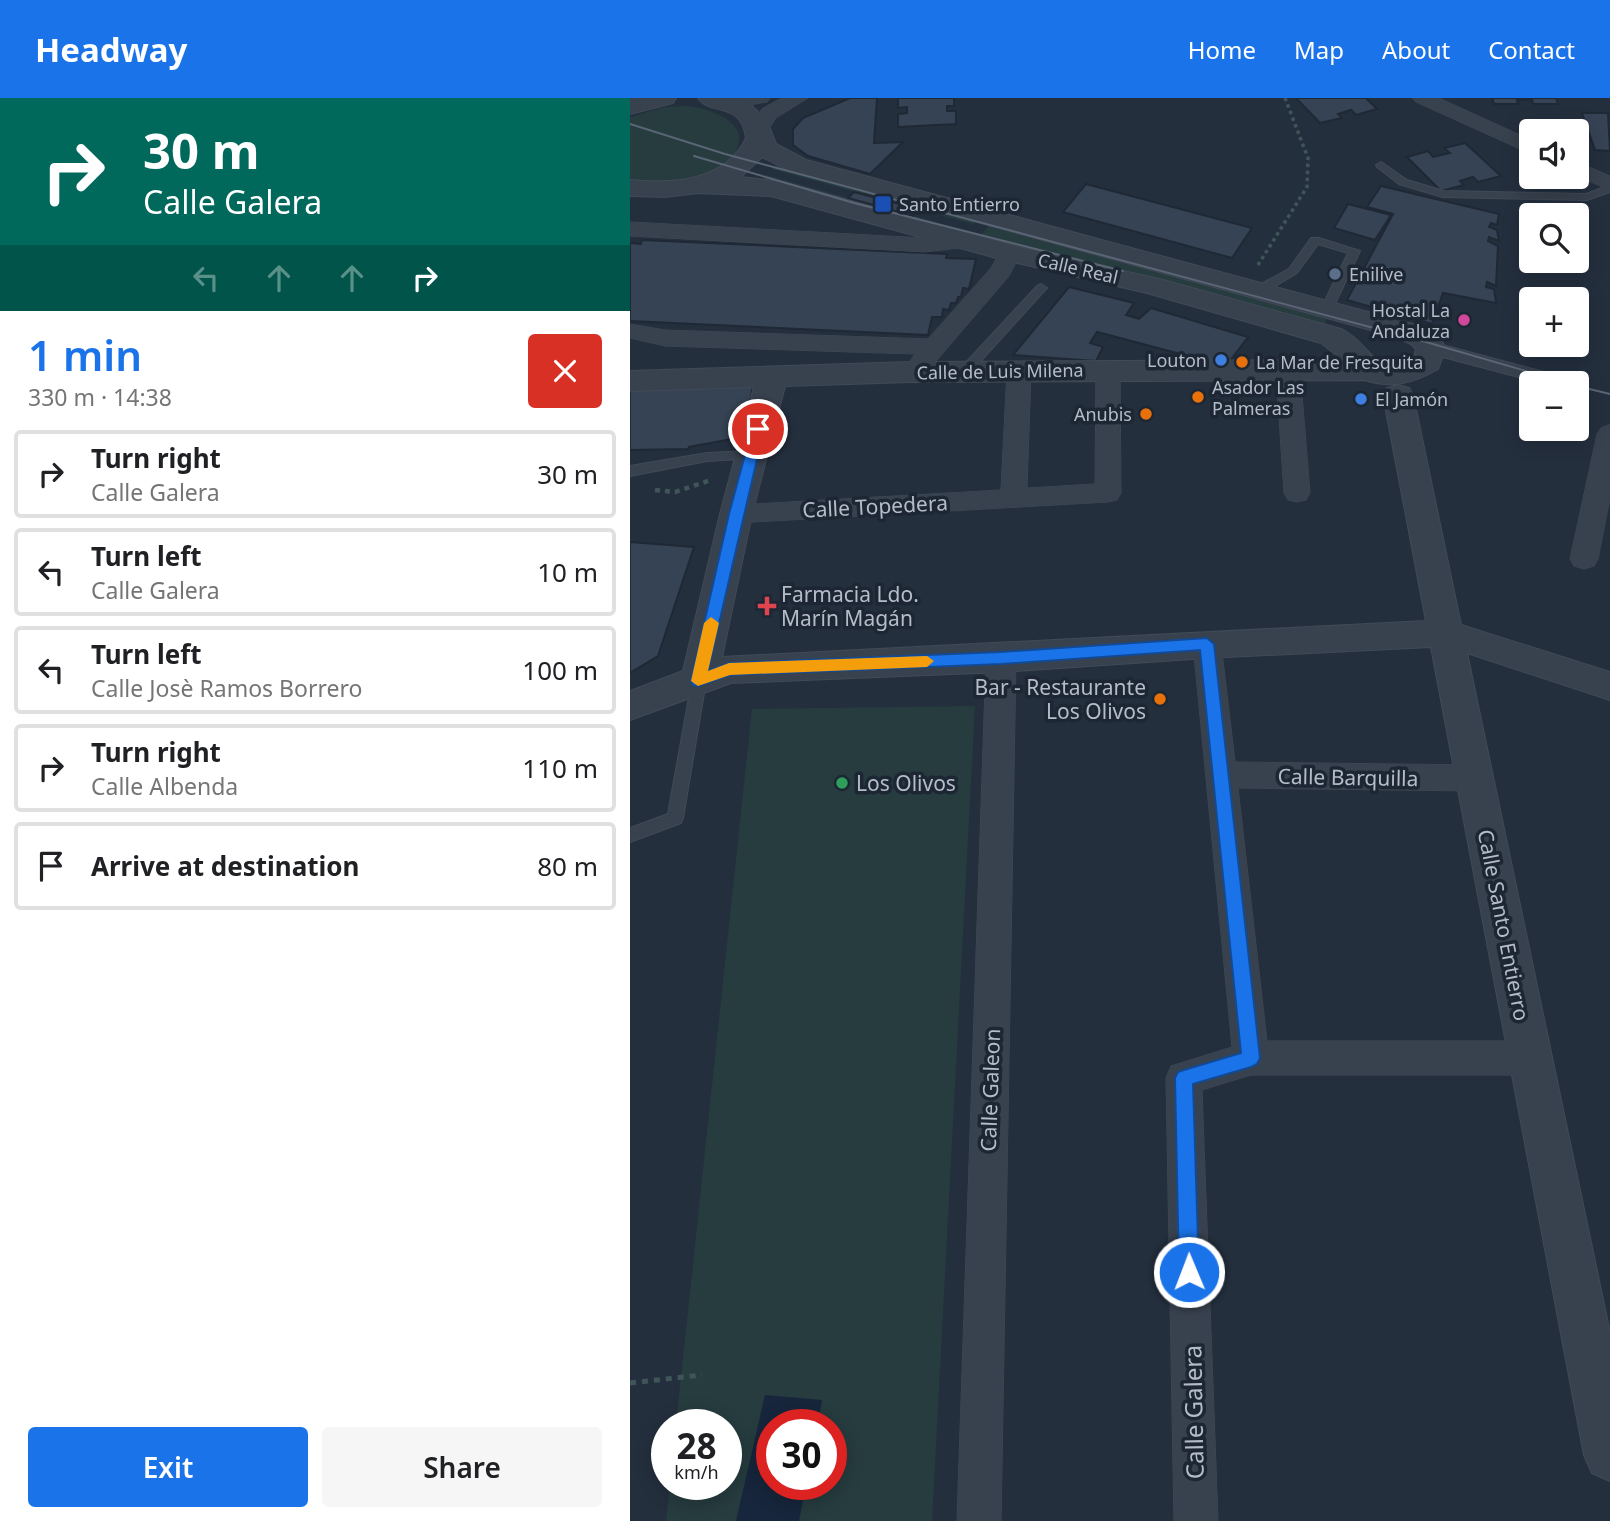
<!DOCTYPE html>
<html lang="en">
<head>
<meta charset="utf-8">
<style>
  body { margin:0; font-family:"Noto Sans",sans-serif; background:#f6f6f6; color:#202124; height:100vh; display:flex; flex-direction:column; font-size:26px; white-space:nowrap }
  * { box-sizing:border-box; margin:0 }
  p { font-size:23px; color:#757577 }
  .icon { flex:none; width:38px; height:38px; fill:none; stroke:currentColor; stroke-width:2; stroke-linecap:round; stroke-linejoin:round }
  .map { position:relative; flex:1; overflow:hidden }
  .panel { display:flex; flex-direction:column; background:#fff; width:630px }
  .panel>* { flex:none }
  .guide { background:#00695c; color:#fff; overflow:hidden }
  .fabs { position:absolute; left:889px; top:21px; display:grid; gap:14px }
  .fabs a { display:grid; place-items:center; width:70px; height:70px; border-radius:7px; background:#fff; box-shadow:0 4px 18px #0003; font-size:35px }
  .speed { position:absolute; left:21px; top:1311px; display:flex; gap:14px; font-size:35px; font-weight:700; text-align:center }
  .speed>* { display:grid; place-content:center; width:91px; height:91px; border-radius:50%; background:#fff; box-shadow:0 4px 18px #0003; line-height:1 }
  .speed small { font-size:18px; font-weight:400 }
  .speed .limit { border:10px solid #d22; background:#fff; color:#111 }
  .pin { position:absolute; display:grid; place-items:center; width:60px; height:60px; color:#fff; margin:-30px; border:4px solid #fff; border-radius:50%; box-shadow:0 2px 7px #0007 }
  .me { position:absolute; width:77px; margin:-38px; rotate:359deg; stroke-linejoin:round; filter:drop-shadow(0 0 5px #0008) }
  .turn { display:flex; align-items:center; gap:24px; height:147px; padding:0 28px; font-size:32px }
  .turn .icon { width:91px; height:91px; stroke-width:2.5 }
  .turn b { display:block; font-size:49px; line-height:60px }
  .lanes { display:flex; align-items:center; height:66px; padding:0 28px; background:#0003; justify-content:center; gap:35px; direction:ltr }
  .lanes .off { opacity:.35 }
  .round { display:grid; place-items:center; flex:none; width:74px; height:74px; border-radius:7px; background:#f6f6f6 }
  .head { display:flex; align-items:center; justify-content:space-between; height:119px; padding:0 28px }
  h1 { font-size:42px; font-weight:600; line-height:52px; color:#1a73e8 }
  .action { display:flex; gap:14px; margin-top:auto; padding:14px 28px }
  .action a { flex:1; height:80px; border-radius:7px; background:#1a73e8; color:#fff; font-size:28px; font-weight:600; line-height:80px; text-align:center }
  .action a+a { background:#f6f6f6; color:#202124 }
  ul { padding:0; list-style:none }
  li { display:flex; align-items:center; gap:21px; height:88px; margin:0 14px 10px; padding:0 14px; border:4px solid #e0e0e0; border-radius:7px }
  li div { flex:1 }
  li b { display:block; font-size:26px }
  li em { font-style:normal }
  header { display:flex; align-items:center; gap:42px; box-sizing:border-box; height:98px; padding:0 35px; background:#1a73e8; color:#fff }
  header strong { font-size:33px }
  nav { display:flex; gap:38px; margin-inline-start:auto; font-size:24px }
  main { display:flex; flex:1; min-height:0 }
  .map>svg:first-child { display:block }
</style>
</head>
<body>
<header>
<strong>Headway</strong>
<nav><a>Home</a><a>Map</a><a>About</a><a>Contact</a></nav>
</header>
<main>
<section class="panel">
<div class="guide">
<div class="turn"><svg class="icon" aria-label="right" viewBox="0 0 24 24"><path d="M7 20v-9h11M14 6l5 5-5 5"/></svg><div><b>30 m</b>Calle Galera</div></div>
<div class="lanes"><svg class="icon off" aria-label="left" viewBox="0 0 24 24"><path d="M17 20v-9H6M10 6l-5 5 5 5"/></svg><svg class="icon off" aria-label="ahead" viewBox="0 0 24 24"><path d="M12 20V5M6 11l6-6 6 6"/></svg><svg class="icon off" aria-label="ahead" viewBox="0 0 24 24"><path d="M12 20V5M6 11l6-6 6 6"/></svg><svg class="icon" aria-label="right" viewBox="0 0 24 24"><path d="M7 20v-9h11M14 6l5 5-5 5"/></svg></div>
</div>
<div class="head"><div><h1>1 min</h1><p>330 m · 14:38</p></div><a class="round" style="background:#d93025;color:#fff"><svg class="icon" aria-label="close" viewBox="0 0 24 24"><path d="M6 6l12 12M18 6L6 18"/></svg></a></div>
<ul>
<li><svg class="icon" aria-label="right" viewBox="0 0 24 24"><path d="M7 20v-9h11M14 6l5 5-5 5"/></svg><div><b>Turn right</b><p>Calle Galera</p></div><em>30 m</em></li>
<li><svg class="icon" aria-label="left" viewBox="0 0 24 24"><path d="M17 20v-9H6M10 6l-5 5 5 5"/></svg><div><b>Turn left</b><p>Calle Galera</p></div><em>10 m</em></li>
<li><svg class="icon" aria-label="left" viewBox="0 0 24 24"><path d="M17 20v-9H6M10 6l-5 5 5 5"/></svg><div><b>Turn left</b><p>Calle Josè Ramos Borrero</p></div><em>100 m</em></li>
<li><svg class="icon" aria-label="right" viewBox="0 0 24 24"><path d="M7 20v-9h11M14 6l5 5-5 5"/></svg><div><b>Turn right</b><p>Calle Albenda</p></div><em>110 m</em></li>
<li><svg class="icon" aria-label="arrive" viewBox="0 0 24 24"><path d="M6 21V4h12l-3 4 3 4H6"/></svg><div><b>Arrive at destination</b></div><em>80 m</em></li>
</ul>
<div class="action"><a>Exit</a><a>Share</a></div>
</section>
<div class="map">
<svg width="980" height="1423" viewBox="0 0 980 1423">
  <rect width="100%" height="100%" fill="#242f3e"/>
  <g fill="#263c3f" fill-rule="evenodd">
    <path d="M 57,8 C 124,17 127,59 65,80 C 43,86 22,84 0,82 L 0,19 L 35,9 Z"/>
    <polygon points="147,66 348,121 343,126 142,71"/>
    <polygon points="136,77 337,133 333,138 129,84"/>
    <polygon points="362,124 700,214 692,231 347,142"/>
    <path d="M 345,608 L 302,1423 L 36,1423 L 40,1386 L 96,1386 L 96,1326 L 46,1326 L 122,611 ZM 142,1326 L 201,1326 L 201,1386 L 142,1386 Z"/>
  </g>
  <polygon fill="#17263c" points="135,1297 192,1302 188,1326 142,1326 142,1386 176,1386 169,1423 106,1423"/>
  <g fill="#364354" stroke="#1f2835" stroke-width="2">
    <polygon points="220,0 247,0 244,45 273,44 240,76 178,58 163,47 163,31 173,20"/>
    <polygon points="268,0 324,0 324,8 317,8 317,13 326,13 326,26 268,29 268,16 277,15 277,9 268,10"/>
    <polygon points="666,0 736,0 747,11 726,17 721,12 708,16 712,20 690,25"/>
    <polygon points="862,0 926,0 928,6 903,6 902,2 887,2 888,6 864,6"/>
    <polygon points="952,15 978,15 980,53 965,52"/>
    <polygon points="835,45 871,78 848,84 843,79 830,83 834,87 811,93 777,59 798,53 803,59 820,55 814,50"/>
    <polygon points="456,86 622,130 602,160 433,114"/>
    <polygon points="751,88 869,116 867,127 861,125 859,129 867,132 869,143 859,139 858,143 868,148 866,188 857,184 856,189 864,191 866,205 813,195 802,226 717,202 763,116 737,109"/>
    <polygon points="224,94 289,111 283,118 218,100"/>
    <polygon points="718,106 761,117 745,142 704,130"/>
    <polygon points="12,142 317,156 316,160 346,161 339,191 333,190 331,199 328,199 326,205 321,205 319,212 313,211 312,219 302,219 298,237 0,223 0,145 11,146"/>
    <polygon points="439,189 504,205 496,217 509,221 521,210 618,239 596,268 467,234 460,245 473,249 466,263 383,257"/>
    <polygon points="123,288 113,339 59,349 58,351 0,352 0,290"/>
    <polygon points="0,444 64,449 28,558 0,575"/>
  </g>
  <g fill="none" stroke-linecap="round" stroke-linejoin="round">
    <g stroke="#414a57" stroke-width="2">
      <g id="service">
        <polygon points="751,64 777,82 814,93 956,96 980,87 980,94 957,102 813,99 769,86 747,69 746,67"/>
        <polygon points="681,140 689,140 730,153 701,214 697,215 691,211 718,155 688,146 667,175 632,196 624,196 624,190 659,171"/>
        <polygon points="411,186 417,190 415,192 338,277 330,277 330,271 407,188"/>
        <polygon points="121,353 126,354 126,360 77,363 0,378 0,368 77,355"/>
        <polygon points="69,577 76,583 53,720 51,725 0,744 0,730 38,716 62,583"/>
      </g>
    </g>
    <g stroke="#414a57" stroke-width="2">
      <polygon id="pedestrian" points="801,244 914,274 917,278 914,282 907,284 794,254 792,250"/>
    </g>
    <g stroke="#414a57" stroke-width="1">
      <g id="minor">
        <polygon points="79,0 140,0 137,4 107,9 81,5"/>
        <polygon points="152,0 178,0 146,20 136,35 122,35 119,31 132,11"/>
        <polygon points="783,0 809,0 901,42 901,56 786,4"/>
        <polygon points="947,64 980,78 980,92 947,78"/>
        <polygon points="0,124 295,140 337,136 345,138 348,143 345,148 295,154 0,138"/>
        <polygon points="380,148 388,150 391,155 379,178 301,269 292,271 283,269 280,263 285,256 35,248 0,240 0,226 35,232 298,241 361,170 372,150"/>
        <polygon points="478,264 487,266 490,272 491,395 487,402 478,404 106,425 97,423 93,416 97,409 106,407 371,392 377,273 380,267 389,265 398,267 401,273 397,390 465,386 466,272 469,266"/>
        <polygon points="658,265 667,267 670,273 680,395 676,402 667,404 658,402 654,395 646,273 649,267"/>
        <polygon points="980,327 980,400 968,461 964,468 954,471 944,468 940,461 967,336 971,330"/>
        <polygon points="577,535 587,538 591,546 605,664 845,667 856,671 860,680 856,689 845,693 608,690 637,943 901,943 914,948 919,960 914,972 901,977 621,977 572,992 588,1423 544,1423 536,980 541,968 602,949 563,546 567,538"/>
        <polygon points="371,549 381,552 386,560 371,1423 327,1423 356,560 361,552"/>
      </g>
    </g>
    <g stroke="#414a57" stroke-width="2">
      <g id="tertiary">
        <polygon points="6,0 46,0 43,5 0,16 0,2"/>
        <path d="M 68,0 L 108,0 L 121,7 L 137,23 L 146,46 L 176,62 L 786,227 C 800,232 808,237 816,250 L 808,271 C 784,285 762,291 735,282 L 281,284 L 155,288 L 122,416 L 92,559 L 796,523 L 753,297 L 757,290 L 768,287 L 779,290 L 783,297 L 831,527 L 980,574 L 980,602 L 837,555 L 980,1235 L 980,1383 L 962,1375 L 954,1357 L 801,549 L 577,560 L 371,574 L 101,585 L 0,622 L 0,593 L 53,573 L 90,416 L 124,289 L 0,293 L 0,273 L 281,264 L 713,262 L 691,245 L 517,195 L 370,161 L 141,98 L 68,95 L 35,99 L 0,98 L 0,82 C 43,86 95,84 116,40 C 111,2 80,18 68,0 ZM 132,59 L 158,72 L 766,239 L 781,246 L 786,251 L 784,259 C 742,282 743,246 711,231 L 533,182 L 385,148 L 152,84 L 111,79 Z"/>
      </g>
    </g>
    <polyline stroke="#3f5557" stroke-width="3.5" stroke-dasharray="3.5 3.5" stroke-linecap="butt" points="628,167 677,89 678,60 655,0"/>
    <polyline stroke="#3f5557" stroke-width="4.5" stroke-dasharray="5 5" stroke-linecap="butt" points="25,392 45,394 81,382"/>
    <polyline stroke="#3f5557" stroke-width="5" stroke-dasharray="6 6" stroke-linecap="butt" points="0,1285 72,1277"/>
    <use href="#service" fill="#38414e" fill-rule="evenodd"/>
    <use href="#pedestrian" fill="#38414e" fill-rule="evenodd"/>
    <use href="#minor" fill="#38414e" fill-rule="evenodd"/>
    <use href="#tertiary" fill="#38414e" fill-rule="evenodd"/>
    <g stroke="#5a6575" stroke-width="2">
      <polyline points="0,26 95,56 796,244 937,285"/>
      <polyline points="64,58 224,105 493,173"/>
      <polyline points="947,288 980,296"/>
    </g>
  </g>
  <polygon fill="#1a73e8" stroke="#114b97" stroke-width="2" points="128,327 134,331 78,573 99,565 371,554 577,540 584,546 630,960 627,966 621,969 563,986 569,1174 566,1181 559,1184 552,1181 549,1174 545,980 548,974 554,972 611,955 570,552 371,566 100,577 68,588 63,587 61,583 99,416 122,331"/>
  <polygon fill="#f59e0b" points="81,519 89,525 78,573 99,565 297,558 304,563 297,569 100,577 68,588 61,583 74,525"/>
  <rect fill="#1a4fb4" stroke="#1d2633" stroke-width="2.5" x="244" y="97" width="18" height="18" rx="3.5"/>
  <circle fill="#5c6f8a" stroke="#1d2633" stroke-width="2.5" cx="705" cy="176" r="7"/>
  <circle fill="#d1479c" stroke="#1d2633" stroke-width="2.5" cx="834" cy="222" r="7"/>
  <g fill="#3f7fe0" stroke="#1d2633" stroke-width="2.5">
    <circle cx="591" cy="262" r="7"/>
    <circle cx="731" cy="301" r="7"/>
  </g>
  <g fill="#e8710a" stroke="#1d2633" stroke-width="2.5">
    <circle cx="612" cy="264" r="7"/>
    <circle cx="568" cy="299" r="7"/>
    <circle cx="516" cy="316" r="7"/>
    <circle cx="530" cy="601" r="7"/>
  </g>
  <path fill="#e0444e" stroke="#1d2633" stroke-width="2.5" d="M133.5 497.5h7v7h7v7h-7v7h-7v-7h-7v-7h7z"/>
  <circle fill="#2e9e5b" stroke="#1d2633" stroke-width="2.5" cx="212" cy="685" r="7"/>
  <g text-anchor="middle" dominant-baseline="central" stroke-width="7" stroke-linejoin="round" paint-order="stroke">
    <g font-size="18" fill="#b4bcc9" stroke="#1d2633" text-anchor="start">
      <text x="269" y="106">Santo Entierro</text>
      <text x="719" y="176">Enilive</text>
      <text x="820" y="212" text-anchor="end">Hostal La<tspan x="820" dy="21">Andaluza</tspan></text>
      <text x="577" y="262" text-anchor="end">Louton</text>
      <text x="626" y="264">La Mar de Fresquita</text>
      <text x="582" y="289">Asador Las<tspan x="582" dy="21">Palmeras</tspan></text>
      <text x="745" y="301">El Jamón</text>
      <text x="502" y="316" text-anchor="end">Anubis</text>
    </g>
    <g font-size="18" fill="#b4bcc9" stroke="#1d2633">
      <text transform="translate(448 170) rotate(13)">Calle Real</text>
      <text transform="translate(370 273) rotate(-1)">Calle de Luis Milena</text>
    </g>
    <g font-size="21" fill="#b4bcc9" stroke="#1d2633">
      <text transform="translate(245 408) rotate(-3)">Calle Topedera</text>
      <text transform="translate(718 679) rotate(1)">Calle Barquilla</text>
      <text transform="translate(874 827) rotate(79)">Calle Santo Entierro</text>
      <text transform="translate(360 992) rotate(-88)">Calle Galeon</text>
    </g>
    <g font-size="21" fill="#b4bcc9" stroke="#1d2633" text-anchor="start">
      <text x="151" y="496">Farmacia Ldo.<tspan x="151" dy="24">Marín Magán</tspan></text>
      <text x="516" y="589" text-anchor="end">Bar - Restaurante<tspan x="516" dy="24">Los Olivos</tspan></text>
      <text x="226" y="685">Los Olivos</text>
    </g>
    <g font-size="24" fill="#b4bcc9" stroke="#1d2633">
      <text transform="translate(563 1314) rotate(-91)">Calle Galera</text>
    </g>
  </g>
</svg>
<div class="fabs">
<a><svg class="icon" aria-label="sound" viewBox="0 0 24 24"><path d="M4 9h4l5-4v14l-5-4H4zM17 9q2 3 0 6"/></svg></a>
<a><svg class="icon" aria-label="search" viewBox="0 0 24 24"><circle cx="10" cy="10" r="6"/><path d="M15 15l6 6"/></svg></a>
<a>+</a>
<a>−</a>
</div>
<div class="speed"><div>28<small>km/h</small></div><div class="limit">30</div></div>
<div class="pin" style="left:128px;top:331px;background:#d93025"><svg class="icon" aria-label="arrive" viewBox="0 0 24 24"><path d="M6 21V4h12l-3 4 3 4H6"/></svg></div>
<svg class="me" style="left:559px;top:1174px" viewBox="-20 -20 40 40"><circle r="17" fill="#1a73e8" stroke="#fff" stroke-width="3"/><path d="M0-11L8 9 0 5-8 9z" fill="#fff"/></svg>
</div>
</main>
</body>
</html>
